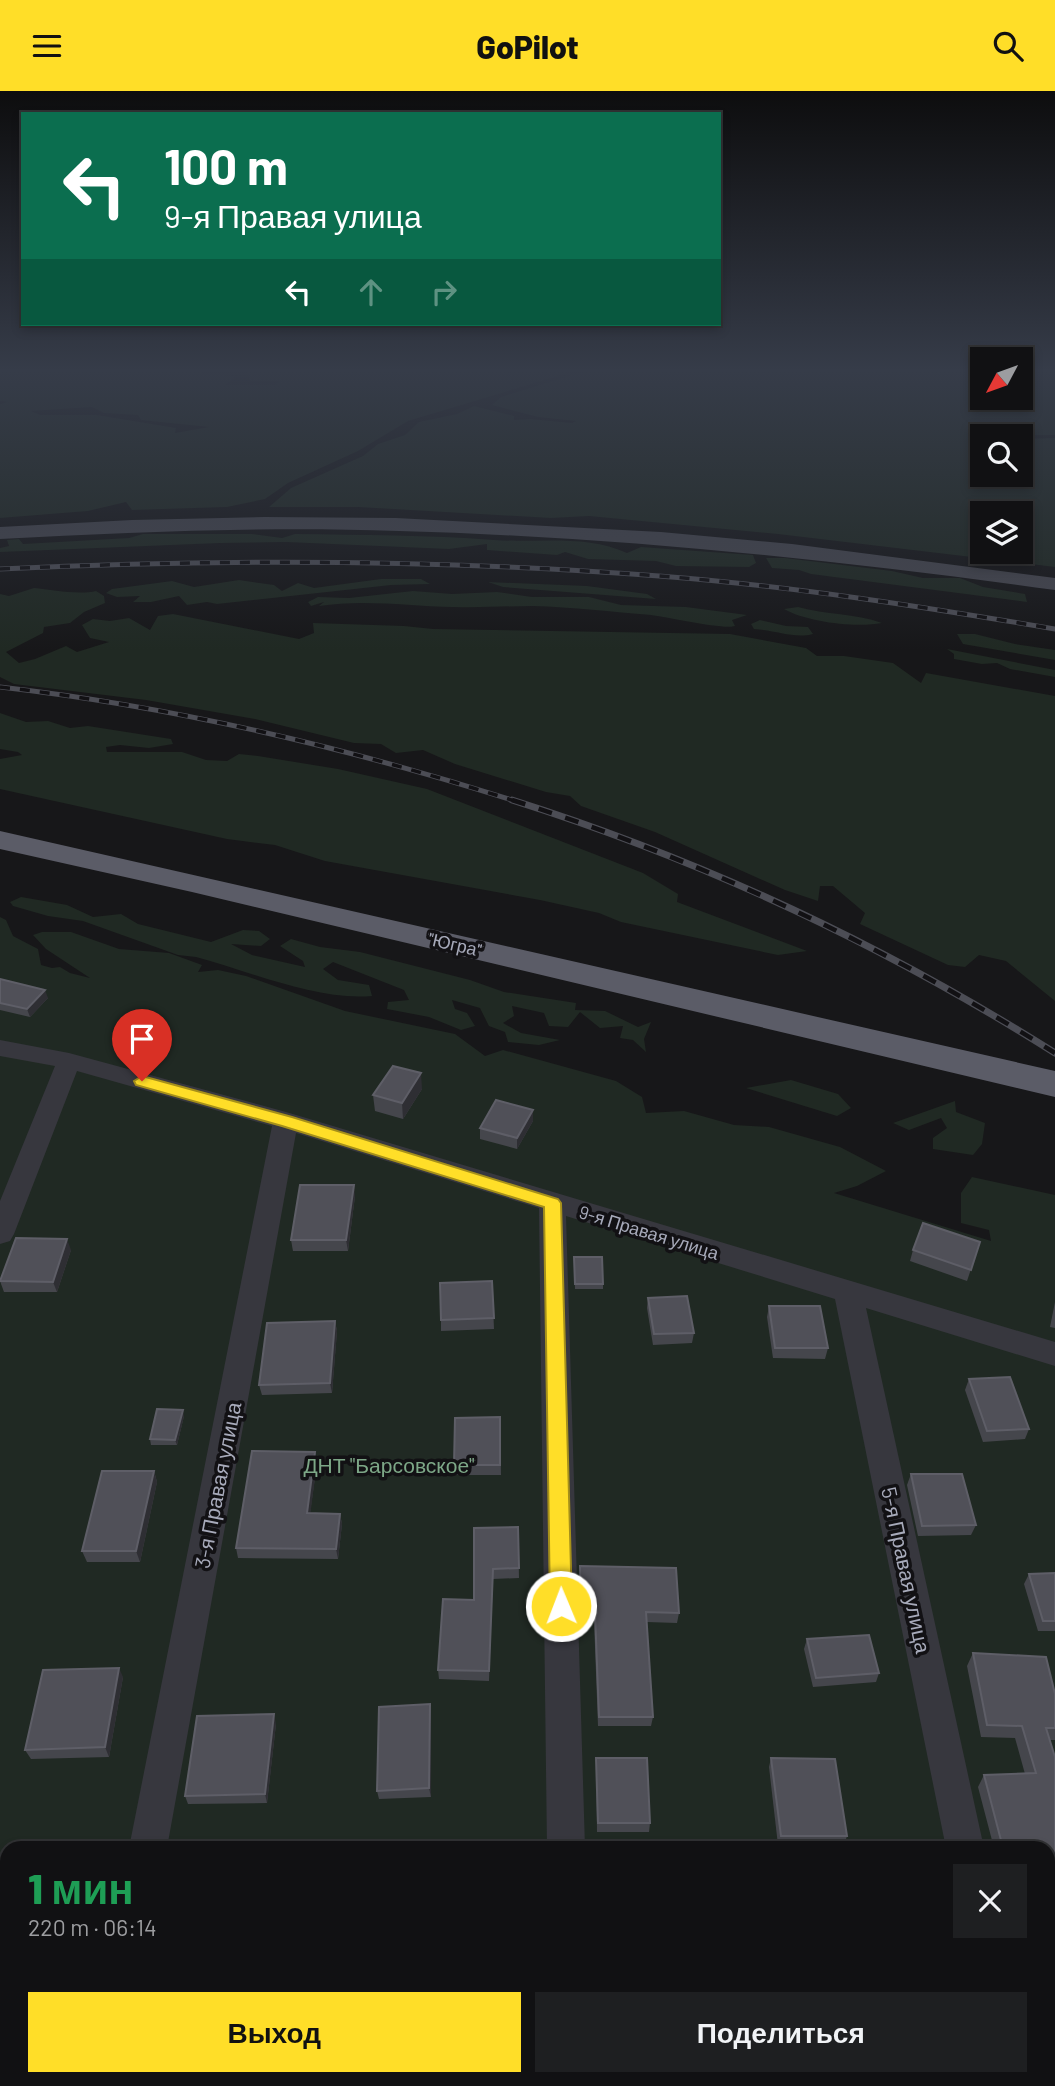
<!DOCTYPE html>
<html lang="ru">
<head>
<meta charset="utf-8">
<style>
  body { margin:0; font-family:Barlow,sans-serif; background:#1e1f21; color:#f1f3f6; height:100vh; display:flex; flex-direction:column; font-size:26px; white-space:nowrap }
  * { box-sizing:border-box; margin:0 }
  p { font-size:23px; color:#9c9da0 }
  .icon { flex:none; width:38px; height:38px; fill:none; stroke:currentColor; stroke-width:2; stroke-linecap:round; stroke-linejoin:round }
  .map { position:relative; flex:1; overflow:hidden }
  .sheet { position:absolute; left:0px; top:1750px; width:1055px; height:245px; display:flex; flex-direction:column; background:#111113; border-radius:21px 21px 0 0; box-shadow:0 4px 10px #0003,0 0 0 2px #303133 }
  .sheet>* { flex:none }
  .top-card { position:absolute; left:21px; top:21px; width:700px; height:214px; border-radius:0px; box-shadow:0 4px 10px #0003,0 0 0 2px #303133; background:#0b6e4f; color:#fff; overflow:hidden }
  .needle { width:46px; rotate:229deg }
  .fabs { position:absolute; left:970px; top:256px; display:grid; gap:14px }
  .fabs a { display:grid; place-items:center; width:63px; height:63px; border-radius:0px; background:#111113; box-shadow:0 4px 10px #0003,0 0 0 2px #303133; font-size:35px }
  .pin { position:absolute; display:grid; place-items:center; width:60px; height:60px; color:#fff; margin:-72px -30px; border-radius:50% 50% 50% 0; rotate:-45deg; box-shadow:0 0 7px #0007 }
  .pin .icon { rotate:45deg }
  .me { position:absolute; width:77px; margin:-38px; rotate:359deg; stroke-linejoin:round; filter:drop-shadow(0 0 5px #0008) }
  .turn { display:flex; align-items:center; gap:24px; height:147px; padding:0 28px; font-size:32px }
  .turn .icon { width:91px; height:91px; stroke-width:2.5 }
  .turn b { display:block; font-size:49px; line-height:60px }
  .lanes { display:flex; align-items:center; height:66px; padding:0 28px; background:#0003; justify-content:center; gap:35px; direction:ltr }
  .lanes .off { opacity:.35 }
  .round { display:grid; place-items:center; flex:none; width:74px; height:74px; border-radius:0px; background:#1e1f21 }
  .headline { display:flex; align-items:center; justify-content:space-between; height:119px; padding:0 28px }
  h1 { font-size:42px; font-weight:800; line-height:52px; color:#1e9e55 }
  .primary-button { display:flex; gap:14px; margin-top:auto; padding:14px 28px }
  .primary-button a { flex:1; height:80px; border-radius:0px; background:#ffde28; color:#111; font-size:28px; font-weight:800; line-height:80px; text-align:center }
  .primary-button a+a { background:#1e1f21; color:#f1f3f6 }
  header { display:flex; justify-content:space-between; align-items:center; height:91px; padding:0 28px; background:#ffde28; color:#111; font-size:32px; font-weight:800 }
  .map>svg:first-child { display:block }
</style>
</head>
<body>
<header><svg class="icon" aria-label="menu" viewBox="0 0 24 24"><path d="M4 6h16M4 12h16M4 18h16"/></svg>GoPilot<svg class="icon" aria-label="search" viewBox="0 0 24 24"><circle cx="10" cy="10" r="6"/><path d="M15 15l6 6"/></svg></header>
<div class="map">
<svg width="1055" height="1995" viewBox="0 0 1055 1995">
  <rect width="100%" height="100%" fill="#171719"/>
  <g fill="#202923" fill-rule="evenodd">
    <path d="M 0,279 L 209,279 L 201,283 L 237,285 L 225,294 L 276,294 L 279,290 L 250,290 L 247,281 L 226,279 L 578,279 L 408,330 L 358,360 L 288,392 L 265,408 L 227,416 L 132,419 L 126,411 L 88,420 L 0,427 L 0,313 L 8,311 L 0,310 ZM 92,316 L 104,322 L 138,324 L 141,329 L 209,336 L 175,342 L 176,337 L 97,324 L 40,324 L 31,320 Z"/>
    <path d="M 589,279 L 982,279 L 982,306 L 1020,306 L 1020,279 L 1055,279 L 1055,344 L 982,345 L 982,383 L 1020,383 L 1020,348 L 1055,347 L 1055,476 L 778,443 L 589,425 L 551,427 L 358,416 L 269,416 L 291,397 L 363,365 L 378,353 L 405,344 L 419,331 L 457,323 L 474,315 L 514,325 L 514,329 L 530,328 L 572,332 L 576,330 L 538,326 L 492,314 L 501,306 ZM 982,422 L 1020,422 L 1020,460 L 982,460 Z"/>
    <path d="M 143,443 L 252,443 L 282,447 L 295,443 C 362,444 429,444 494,449 C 537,452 587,443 627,462 L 641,456 L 753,464 L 756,472 L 749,476 L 676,475 L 656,470 L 588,468 L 565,461 L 557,464 L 487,459 L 487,453 L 449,458 L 286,451 L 220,452 L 0,461 L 0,457 L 9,455 L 7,449 L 19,448 L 23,453 L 129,447 Z"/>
    <polygon points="766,467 785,467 892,480 923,487 960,487 983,496 1025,503 1027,511 811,483 799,479 772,477"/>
    <polygon points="381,488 421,488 430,493 391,494 217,513 207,511 187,514 179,505 151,511 133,511 140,505 117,506 106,502 112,498 172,490 194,496 239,489 274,494 282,500 298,492 314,497"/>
    <polygon points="488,491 587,495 647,503 656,508 503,496"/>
    <path d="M 34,497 C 52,499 79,504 96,500 L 104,505 L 105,512 L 84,521 L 70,532 L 44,536 L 43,542 L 6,561 L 19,572 L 35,568 L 66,555 L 77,561 L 109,551 L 90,547 L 82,534 L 93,528 L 110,530 L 129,527 L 150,539 L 158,525 L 173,523 L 299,548 L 314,542 L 313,532 L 404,535 L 433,538 L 730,543 L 806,557 L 817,565 L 844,565 L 893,572 L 921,592 L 926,582 L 1055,605 L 1055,910 L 1006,870 L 979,864 L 965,876 L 948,874 L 860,833 L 865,822 L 833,795 L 820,795 L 818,810 L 785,799 L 655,741 L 581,715 L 570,705 L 546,701 L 455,673 L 423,659 L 396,662 L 381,653 L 354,652 L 255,628 L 146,609 L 14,593 L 0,586 L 0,503 L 9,505 Z"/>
    <path d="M 413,500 L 452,503 L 497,501 L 532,506 L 589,506 L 621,514 L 686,516 L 747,524 L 732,529 L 735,535 C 725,539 667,526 651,524 C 612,521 572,516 533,515 C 506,515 480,517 453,516 C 408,515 363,508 319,515 L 324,511 L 311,515 L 308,511 L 318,506 L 349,507 Z"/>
    <path d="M 798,516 C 826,524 855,522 882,532 C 855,537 807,531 784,518 Z"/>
    <path d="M 760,529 L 786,535 L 808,536 L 813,543 C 794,548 775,539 754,538 L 751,533 Z"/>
    <polygon points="957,543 975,543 1015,553 1055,559 1055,569 963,553"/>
    <polygon points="947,558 1055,579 1055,586 1010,578 997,572 982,573 954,568 954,563"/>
    <polygon points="0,622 26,631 48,630 70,637 88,635 171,648 173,653 149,657 120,654 106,656 107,661 182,661 206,669 227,670 239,663 258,665 338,678 427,698 643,782 678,803 677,811 807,860 778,864 621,831 599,822 540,809 325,770 275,754 227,748 0,698 0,668 22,664 18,661 0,658"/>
    <path d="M 21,806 L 67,814 L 93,826 L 121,823 L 138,833 L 211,851 L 243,839 L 259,840 L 270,848 L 261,855 L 231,853 L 252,864 L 305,876 L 303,870 L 280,855 L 291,848 L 320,856 L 360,861 L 470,889 L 504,901 L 576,912 L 575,919 L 605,920 L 638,936 L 651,931 L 644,948 L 646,961 L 633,949 L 620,947 L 623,935 L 600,937 L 580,921 L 568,936 L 549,935 L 544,922 L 512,915 L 514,925 L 503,932 L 521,942 L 560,949 L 539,954 L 508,951 L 505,941 L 489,935 L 480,917 L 452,909 L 455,918 L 467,922 L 475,935 L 461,939 L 429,926 L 387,918 L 388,911 L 409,909 L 404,899 L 333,871 L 323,878 L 338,889 L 369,894 L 372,905 C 317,910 249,880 196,866 L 178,864 L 83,830 L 48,825 L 13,815 L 10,811 Z"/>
    <path d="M 0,826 L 6,829 L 13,845 L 38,858 L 41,874 L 52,877 L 60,876 L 70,882 L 90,887 L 46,858 L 33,844 L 42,841 L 71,841 L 119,858 L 169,862 L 202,874 L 198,881 L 218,879 L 246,885 L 345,920 L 455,943 L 485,965 L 503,959 L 616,990 L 642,1006 L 646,1022 L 684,1020 L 734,1034 L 769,1036 L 840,1056 L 886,1080 L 857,1095 L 834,1102 L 991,1150 L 989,1139 L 961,1132 L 961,1102 L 972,1086 L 1055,1104 L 1055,1995 L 0,1995 ZM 7,1757 L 1048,1757 L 1048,1988 L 7,1988 Z"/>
    <polygon points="791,989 838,1003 851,1017 837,1025 746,997"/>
    <polygon points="955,1010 956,1021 985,1032 982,1053 973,1064 933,1058 933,1047 947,1037 941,1027 909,1039 893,1032"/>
  </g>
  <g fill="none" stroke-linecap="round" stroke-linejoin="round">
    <g fill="#37373e" fill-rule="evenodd">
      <polygon points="0,949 69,962 286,1021 1055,1251 1055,1275 866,1217 984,1757 946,1757 835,1208 566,1125 585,1757 547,1757 539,1117 296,1042 167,1757 129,1757 272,1035 77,980 14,1143 10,1150 0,1153 0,1110 55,975 0,965"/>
      <polygon points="83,1988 125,1988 125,1995 81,1995"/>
      <polygon points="550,1988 592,1988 593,1995 549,1995"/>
      <polygon points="993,1988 1035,1988 1037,1995 993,1995"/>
    </g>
    <path fill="#45464e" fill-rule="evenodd" d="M 264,426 L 396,427 L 661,441 L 792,453 L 1055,487 L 1055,499 C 837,469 619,446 399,440 C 266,435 133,441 0,448 L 0,436 L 132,429 Z"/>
    <polygon fill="#5b5c67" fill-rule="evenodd" points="0,740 1055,980 1055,1006 192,801 0,758"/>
    <g stroke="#4c4d55" stroke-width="5">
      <g id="rail-far1">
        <path d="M 0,478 C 220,468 440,468 659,485 C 792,495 924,516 1055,538"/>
        <path d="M 0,596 C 176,616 349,657 518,711"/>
      </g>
    </g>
    <g stroke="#4c4d55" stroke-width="7">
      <path id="rail" d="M 512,709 C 702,769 887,856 1055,962"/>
    </g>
    <use href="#rail-far1" stroke="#121114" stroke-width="3.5" stroke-dasharray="10" stroke-linecap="butt"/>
    <use href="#rail" stroke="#121114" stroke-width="4.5" stroke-dasharray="14" stroke-linecap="butt"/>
  </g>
  <g fill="#45464c">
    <polygon points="0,888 48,907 30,926 0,919"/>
    <polygon points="422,998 403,1028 375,1020 373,1004"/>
    <polygon points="533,1019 533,1030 517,1058 480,1048 480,1037"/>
    <polygon points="355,1105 348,1160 293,1160 291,1149"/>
    <polygon points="980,1151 967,1190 910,1170 913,1159"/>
    <polygon points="71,1159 57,1201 4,1201 0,1190"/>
    <polygon points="574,1166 603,1193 603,1198 575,1198"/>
    <polygon points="492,1190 494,1238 441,1240 441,1229"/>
    <polygon points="648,1207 694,1242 692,1252 653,1254 647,1217"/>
    <polygon points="1055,1211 1055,1237 1050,1236"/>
    <polygon points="769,1215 828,1257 825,1268 773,1267 767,1226"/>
    <polygon points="335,1230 337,1240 332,1302 262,1304 259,1294"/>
    <polygon points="969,1288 1029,1338 1025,1348 983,1351 965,1299"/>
    <polygon points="184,1325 177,1354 151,1354 150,1348"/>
    <polygon points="500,1326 501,1384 454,1384 454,1374"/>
    <polygon points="315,1361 317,1372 310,1422 340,1423 342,1433 338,1468 238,1467 236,1457"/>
    <polygon points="154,1380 157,1391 140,1471 87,1471 82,1460"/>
    <polygon points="911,1383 976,1434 971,1444 918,1445 907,1394"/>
    <polygon points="518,1436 519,1487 493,1488 489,1590 439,1588 438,1579 474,1509"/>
    <polygon points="580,1475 679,1522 677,1532 647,1531 653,1626 651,1635 598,1635 594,1530 581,1530"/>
    <polygon points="1055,1482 1055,1540 1038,1540 1024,1493 1029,1483"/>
    <polygon points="807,1548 879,1582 876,1591 813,1596 804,1558"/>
    <polygon points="973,1562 1055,1603 1055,1649 1050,1649 1055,1666 1055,1771 1048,1771 1048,1757 994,1757 978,1696 984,1684 1025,1683 1015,1647 981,1646 967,1575"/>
    <polygon points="123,1586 109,1666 31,1668 25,1659"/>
    <polygon points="431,1623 431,1706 379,1708 377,1700"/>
    <polygon points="276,1633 267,1712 188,1713 185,1705"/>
    <polygon points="596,1667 650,1732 649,1741 597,1741"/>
    <polygon points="771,1667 847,1745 844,1754 778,1754 769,1676"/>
    <rect x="0" y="1787" width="7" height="84"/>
    <rect x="1048" y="1809" width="7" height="107"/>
    <polygon points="1055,1961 1055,1977 1052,1964"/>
    <polygon points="856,1988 924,1988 925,1995 857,1995"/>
  </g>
  <g fill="#2e2e33">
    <polygon points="45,899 48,907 30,926 27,918"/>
    <polygon points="421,982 422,998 403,1028 402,1012"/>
    <polygon points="533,1019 533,1030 517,1058 517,1047"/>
    <polygon points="354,1094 355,1105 348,1160 346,1149"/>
    <polygon points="67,1148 71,1159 57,1201 53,1191"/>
    <polygon points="335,1230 337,1240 332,1302 330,1292"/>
    <polygon points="183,1319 184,1325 177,1354 175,1349"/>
    <polygon points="315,1361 317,1372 309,1433 307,1422"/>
    <polygon points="154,1380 157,1391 140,1471 136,1460"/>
    <polygon points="340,1423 342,1433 338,1468 336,1458"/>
    <polygon points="493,1478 493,1488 489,1590 489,1580"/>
    <polygon points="119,1577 123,1586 109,1666 105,1656"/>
    <polygon points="430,1613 431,1623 431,1706 429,1697"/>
    <polygon points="274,1623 276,1633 267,1712 265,1703"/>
    <polygon points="238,1988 242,1988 241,1995 237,1995"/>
  </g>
  <g fill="#505058" stroke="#5e5e67" stroke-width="2">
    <polygon points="0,888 45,899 27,918 0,912"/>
    <polygon points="393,975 421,982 402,1012 373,1004"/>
    <polygon points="496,1009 533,1019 517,1047 480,1037"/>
    <polygon points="300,1094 354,1094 346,1149 291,1149"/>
    <polygon points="923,1132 980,1151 971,1179 913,1159"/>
    <polygon points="16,1147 67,1148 53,1191 0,1190"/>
    <polygon points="574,1166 602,1166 603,1193 575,1193"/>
    <polygon points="492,1190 494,1227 441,1229 440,1192"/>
    <polygon points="687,1205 694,1242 654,1243 648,1207"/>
    <polygon points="769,1215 820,1215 828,1257 775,1257"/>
    <polygon points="335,1230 330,1292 259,1294 267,1232"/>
    <polygon points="1010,1286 1029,1338 987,1340 969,1288"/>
    <polygon points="157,1318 183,1319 175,1349 150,1348"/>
    <polygon points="500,1326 500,1374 454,1374 455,1327"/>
    <polygon points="252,1360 315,1361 307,1422 340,1423 336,1458 236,1457"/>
    <polygon points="102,1380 154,1380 136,1460 82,1460"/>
    <polygon points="911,1383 962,1383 976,1434 922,1435"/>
    <polygon points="518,1436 519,1477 493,1478 489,1580 438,1579 443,1508 474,1509 474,1437"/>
    <polygon points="580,1475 676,1477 679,1522 646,1521 653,1626 599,1626 595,1521 581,1520"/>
    <polygon points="1055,1482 1055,1530 1043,1530 1029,1483"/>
    <polygon points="869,1544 879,1582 816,1587 807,1548"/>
    <polygon points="973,1562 1046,1566 1055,1603 1055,1637 1046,1637 1055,1666 1055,1761 1048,1761 1048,1757 1003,1757 984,1684 1036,1682 1022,1635 987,1634"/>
    <polygon points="119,1577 105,1656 25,1659 43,1579"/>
    <polygon points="430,1613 429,1697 377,1700 379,1616"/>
    <polygon points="274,1623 265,1703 185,1705 197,1625"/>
    <polygon points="596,1667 647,1667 650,1732 598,1732"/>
    <polygon points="771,1667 835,1668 847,1745 781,1745"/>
    <polygon points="0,1787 7,1787 7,1863 0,1864"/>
    <rect x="1048" y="1809" width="7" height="99"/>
    <polygon points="168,1988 238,1988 237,1995 167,1995"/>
    <polygon points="351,1988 429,1988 429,1995 350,1995"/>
    <rect x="608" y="1988" width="74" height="7"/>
    <polygon points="863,1988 924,1988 925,1995 864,1995"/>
  </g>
  <linearGradient id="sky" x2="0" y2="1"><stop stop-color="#0d0d0e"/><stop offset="0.5" stop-color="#363c49"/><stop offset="1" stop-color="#363c49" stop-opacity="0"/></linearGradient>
  <rect width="1055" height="559" fill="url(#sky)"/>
  <polygon fill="#ffde28" stroke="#a6901a" stroke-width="2" points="142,985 292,1026 558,1108 561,1112 572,1515 569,1523 561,1526 553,1523 550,1515 544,1116 282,1035 136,994 134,990"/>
  <g text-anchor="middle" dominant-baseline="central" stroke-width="7" stroke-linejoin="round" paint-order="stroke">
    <g font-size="18" fill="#a7aaba" stroke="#121114">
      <text transform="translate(455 853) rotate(13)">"Югра"</text>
      <text transform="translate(649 1141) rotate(17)">9-я Правая улица</text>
    </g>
    <g font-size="21" fill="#7da787" stroke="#121114">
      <text x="389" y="1373">ДНТ "Барсовское"</text>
    </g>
    <g font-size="21" fill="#a7aaba" stroke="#121114">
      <text transform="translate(217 1394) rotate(-79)">3-я Правая улица</text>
      <text transform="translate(907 1479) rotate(78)">5-я Правая улица</text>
    </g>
  </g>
</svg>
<div class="fabs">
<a><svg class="needle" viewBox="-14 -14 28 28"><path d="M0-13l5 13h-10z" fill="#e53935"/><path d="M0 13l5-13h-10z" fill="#9c9da0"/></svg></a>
<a><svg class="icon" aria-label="search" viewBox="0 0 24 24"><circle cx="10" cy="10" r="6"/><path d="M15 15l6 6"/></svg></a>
<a><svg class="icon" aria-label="layers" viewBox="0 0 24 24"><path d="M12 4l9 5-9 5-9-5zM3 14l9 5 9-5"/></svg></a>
</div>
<div class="pin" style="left:142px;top:990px;background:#d93025"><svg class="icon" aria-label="arrive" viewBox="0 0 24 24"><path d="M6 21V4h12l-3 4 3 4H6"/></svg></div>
<svg class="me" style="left:561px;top:1515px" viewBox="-20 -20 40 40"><circle r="17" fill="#ffde28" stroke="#fff" stroke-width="3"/><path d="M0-11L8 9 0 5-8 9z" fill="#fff"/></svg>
<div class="top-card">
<div class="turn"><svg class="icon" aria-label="left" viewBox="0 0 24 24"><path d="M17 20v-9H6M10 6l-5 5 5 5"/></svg><div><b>100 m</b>9-я Правая улица</div></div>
<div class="lanes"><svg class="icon" aria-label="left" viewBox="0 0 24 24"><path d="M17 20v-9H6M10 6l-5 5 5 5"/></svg><svg class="icon off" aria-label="ahead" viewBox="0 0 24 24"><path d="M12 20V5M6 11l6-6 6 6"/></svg><svg class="icon off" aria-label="right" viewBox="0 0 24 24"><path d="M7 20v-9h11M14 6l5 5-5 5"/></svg></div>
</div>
<section class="sheet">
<div class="headline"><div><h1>1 мин</h1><p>220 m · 06:14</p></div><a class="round"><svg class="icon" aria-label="close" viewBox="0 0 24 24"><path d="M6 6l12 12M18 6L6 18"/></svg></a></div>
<div class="primary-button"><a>Выход</a><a>Поделиться</a></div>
</section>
</div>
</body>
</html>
